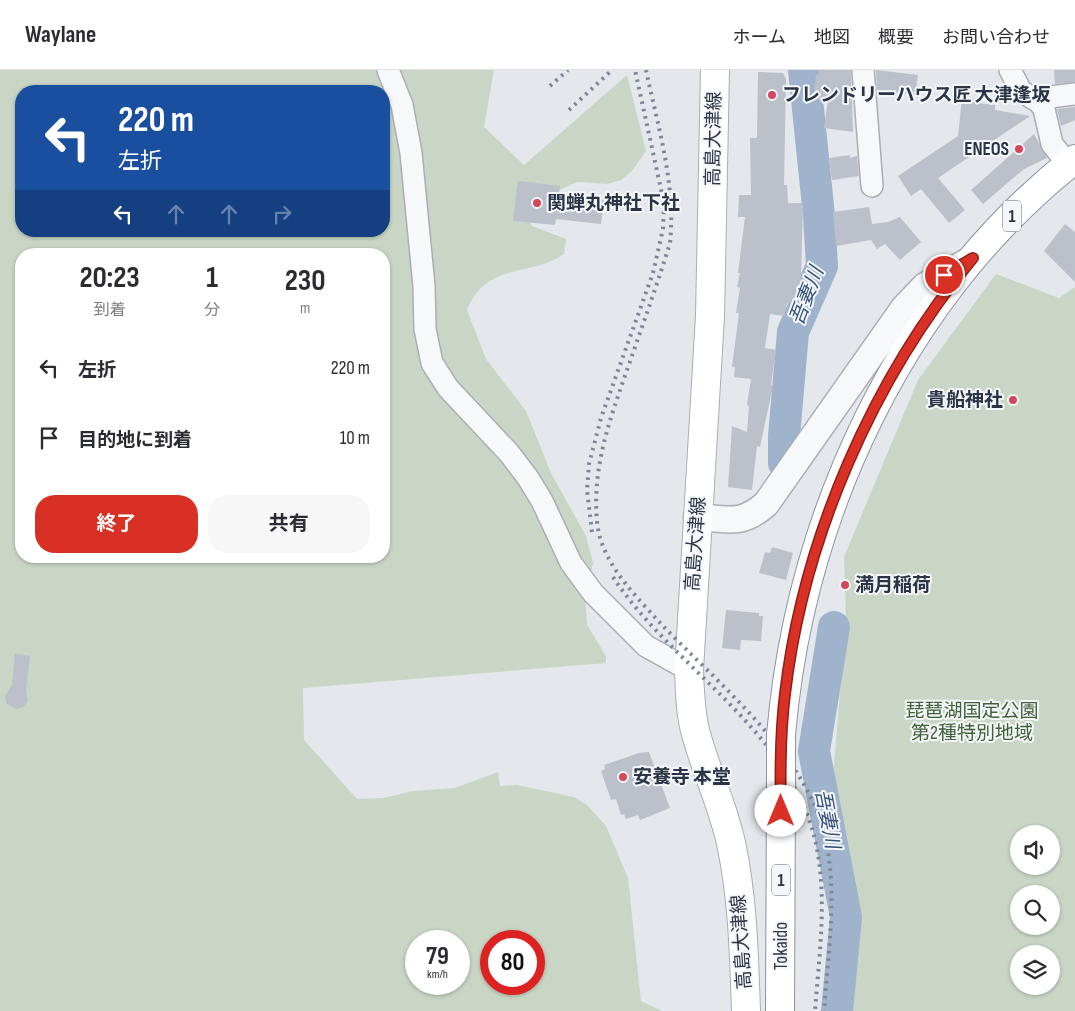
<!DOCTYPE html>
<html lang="ja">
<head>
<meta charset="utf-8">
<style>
  body { margin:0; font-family:"Sofia Sans Condensed","Noto Sans JP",sans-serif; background:#f7f7f7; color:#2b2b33; height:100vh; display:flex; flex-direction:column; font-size:19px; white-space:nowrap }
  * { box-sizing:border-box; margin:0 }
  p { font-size:16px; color:#7c7c81 }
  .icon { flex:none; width:28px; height:28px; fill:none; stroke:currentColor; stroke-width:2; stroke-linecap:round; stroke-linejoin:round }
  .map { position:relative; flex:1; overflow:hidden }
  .panel { position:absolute; left:15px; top:178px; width:375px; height:315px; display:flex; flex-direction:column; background:#fff; border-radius:20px; box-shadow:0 1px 4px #0004 }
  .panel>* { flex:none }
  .top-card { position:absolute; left:15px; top:15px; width:375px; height:152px; border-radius:20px; box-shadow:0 1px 4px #0004; background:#1a4fa0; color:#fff; overflow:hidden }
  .buttons { position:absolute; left:1010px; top:755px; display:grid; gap:10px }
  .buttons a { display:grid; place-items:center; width:50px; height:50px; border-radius:50%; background:#fff; box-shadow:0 1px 4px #0004; font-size:25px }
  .speed { position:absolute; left:405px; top:860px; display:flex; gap:10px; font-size:25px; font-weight:700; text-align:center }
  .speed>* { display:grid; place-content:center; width:65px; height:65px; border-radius:50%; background:#fff; box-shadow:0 1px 4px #0004; line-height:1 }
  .speed small { font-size:12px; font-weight:400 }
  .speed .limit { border:8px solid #d22; background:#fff; color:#111 }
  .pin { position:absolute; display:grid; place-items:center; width:42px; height:42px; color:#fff; margin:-21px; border:2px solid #fff; border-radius:50%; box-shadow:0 1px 5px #0007 }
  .me { position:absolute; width:55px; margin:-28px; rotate:0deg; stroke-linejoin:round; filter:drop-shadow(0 0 4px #0008) }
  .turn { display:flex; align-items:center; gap:18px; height:105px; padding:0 20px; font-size:22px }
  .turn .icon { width:65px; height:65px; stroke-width:2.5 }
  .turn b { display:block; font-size:35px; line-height:42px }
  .lanes { display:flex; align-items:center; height:48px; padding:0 20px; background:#0003; justify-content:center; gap:25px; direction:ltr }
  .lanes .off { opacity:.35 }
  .eta { display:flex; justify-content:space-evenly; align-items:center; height:85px; text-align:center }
  .eta b { font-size:30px; font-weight:700; line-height:35px }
  .cta { display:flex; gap:10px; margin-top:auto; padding:10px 20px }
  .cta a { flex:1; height:58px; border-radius:20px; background:#d93025; color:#fff; font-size:20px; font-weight:700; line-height:58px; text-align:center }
  .cta a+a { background:#f7f7f7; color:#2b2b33 }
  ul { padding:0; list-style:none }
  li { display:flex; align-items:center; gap:15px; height:70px; padding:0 20px }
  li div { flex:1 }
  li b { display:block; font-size:19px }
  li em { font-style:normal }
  header { display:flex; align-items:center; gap:30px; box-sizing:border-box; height:70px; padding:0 25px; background:#fff; border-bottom:1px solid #e1e1e2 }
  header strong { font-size:24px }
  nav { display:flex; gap:28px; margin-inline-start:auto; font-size:18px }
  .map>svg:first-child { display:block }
</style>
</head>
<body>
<header>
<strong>Waylane</strong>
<nav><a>ホーム</a><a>地図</a><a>概要</a><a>お問い合わせ</a></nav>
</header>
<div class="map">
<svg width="1075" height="941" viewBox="0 0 1075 941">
  <rect width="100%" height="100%" fill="#e4e7ec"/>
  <g fill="#c9d6c5" fill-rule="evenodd">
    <path d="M 0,0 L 494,0 L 484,57 L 524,95 L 627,5 L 646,81 L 632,101 L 621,110 L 607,114 L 577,112 L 529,134 L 529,150 L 532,156 L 566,169 L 564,184 C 529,208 487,191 467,240 L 486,289 L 526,341 L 551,403 L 586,466 L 593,493 L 585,530 L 587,555 L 606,586 L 606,593 L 303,618 L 304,670 L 357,729 L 384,728 L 412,721 L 455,718 L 498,702 L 500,716 L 517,715 L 574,727 L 587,735 L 606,756 L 628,808 L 641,931 L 662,941 L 0,941 ZM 21,21 L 384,21 L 384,161 L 21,161 ZM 21,184 L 384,184 L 384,486 L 21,486 ZM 416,871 L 459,871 L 459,914 L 416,914 ZM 491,871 L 534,871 L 534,914 L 491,914 Z"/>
    <path d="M 996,204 L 1059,228 L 1075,217 L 1075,941 L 852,941 L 860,852 L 833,708 L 846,548 L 844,487 L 918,310 ZM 1019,764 L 1051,764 L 1051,796 L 1019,796 ZM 1019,824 L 1051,824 L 1051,856 L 1019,856 ZM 1019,884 L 1051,884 L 1051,916 L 1019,916 Z"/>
  </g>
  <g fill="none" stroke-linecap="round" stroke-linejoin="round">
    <g stroke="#9fb4cc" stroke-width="32">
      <polyline points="784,393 784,366 793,262 822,196 819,146 804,0"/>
      <polyline points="834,557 814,681 846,847 837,941"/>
    </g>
  </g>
  <g fill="#bbc0ca">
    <polygon points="819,0 851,0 853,62 824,58 828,30 813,29 816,5 818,5"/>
    <polygon points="876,0 918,5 915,25 877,20"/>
    <polygon points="1054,0 1075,0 1075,12 1055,14"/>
    <polygon points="758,2 783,3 786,9 784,115 787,115 788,133 803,133 801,209 795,234 787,233 784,246 770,244 765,278 776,280 771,315 773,316 760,377 757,376 752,420 728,417 732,356 747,362 749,337 747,334 751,309 734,307 735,297 732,297 739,243 736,243 740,218 737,217 740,203 738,203 745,147 738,147 739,125 751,125 750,68 757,68"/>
    <polygon points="962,28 977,29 976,33 995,35 995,40 1030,46 938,108 965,140 949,153 921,119 911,126 898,106 958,66"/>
    <polygon points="1075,37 1075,50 1061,56 1057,39"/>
    <polygon points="1034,64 1047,88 1024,99 983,134 971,120"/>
    <polygon points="850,85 850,88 857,86 859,106 832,110 829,88"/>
    <polygon points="518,111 560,116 559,124 604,130 601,154 556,149 555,155 513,151"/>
    <polygon points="869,137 872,154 888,152 900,147 921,172 900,190 885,174 877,179 871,170 836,176 833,142"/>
    <polygon points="1065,154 1075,162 1075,212 1044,181"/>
    <polygon points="772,477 793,483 786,510 759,503 765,482 770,483"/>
    <polygon points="726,540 759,543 759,546 763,546 761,571 741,570 740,580 722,578"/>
    <polygon points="15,584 30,586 26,621 28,631 23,637 16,639 6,633 5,626 12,615"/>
    <polygon points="649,682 670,738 640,750 638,745 626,749 624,744 621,745 616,729 611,730 601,701 605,699 604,695 639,683"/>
  </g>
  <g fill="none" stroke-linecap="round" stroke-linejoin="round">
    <g stroke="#a9aeb7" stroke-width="24">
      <g id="minor">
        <polyline points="388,0 402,35 411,83 424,216 425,259 432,293 448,318 509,383 528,408 542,431 571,493 593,523 646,576 689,600"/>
        <polyline points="863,0 872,116"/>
        <polyline points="1010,0 1021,21 1039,32 1044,39 1052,74 1068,94"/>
        <polyline points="1034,29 1075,24"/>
      </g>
    </g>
    <g stroke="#a9aeb7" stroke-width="29">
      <path id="tertiary" d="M 697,447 C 728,449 741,456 766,434 L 904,238 L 925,216 L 972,189"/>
    </g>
    <g stroke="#a9aeb7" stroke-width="30">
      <path id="secondary" d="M 715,0 L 710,246 L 689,600 C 690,621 690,643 696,664 C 706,701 723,736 731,773 C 743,829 744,885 746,941"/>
    </g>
    <g stroke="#8b94a3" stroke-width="30">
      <g id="trunk">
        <path d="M 781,665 C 800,446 900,227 1075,89"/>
        <polyline points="780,941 781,721"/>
      </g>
    </g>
    <use href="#minor" stroke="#f7f8fa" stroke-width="21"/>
    <use href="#tertiary" stroke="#f7f8fa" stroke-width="26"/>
    <use href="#secondary" stroke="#fff" stroke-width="28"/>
    <use href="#trunk" stroke="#fff" stroke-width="28"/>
    <g stroke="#7d8696" stroke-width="4" stroke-dasharray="2.5 5" stroke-linecap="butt">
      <path d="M 646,0 C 658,57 676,114 670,173 C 657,215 642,257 627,300 C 610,349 592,397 597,451 C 600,492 636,526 662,555 C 715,610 797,678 821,752 C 840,812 828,880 824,941"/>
      <polyline points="550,16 568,0"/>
      <polyline points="569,40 612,0"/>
      <polyline points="592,462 587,420 589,394 601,348 653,203 663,159 664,133 635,0"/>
      <path d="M 613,507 C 674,600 795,662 817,779 C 827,831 819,888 815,941"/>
    </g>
    <g stroke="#8b94a3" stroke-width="30" stroke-linecap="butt">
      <polyline id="trunk-bridge" points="781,721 781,665"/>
    </g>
    <use href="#trunk-bridge" stroke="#fff" stroke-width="28"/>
  </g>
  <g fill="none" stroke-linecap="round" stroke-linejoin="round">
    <g stroke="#8d1f18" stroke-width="12">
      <path id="route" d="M 781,741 C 780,702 780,663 785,624 C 803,469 873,308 973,188 L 944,205"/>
    </g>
    <use href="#route" stroke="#d93025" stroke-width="9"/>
  </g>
  <g fill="#d1495b" stroke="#f4f6f9" stroke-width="2">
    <circle cx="772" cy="25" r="5"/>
    <circle cx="1019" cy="79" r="5"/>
    <circle cx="537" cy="133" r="5"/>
    <circle cx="1013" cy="330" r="5"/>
    <circle cx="845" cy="515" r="5"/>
    <circle cx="623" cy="707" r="5"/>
  </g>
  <g text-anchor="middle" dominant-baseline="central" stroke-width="4" stroke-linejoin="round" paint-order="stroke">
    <g fill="#f4f6f9" stroke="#676e7b" stroke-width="1">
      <rect x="1003" y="130.5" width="18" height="31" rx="4"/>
      <rect x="772" y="794.5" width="18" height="31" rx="4"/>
    </g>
    <g font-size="18" font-weight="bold" fill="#2b3445">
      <text x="1012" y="146">1</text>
      <text x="781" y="810">1</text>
    </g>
    <g font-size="19" font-weight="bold" fill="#2b3445" stroke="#f4f6f9" text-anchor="start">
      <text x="782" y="25">フレンドリーハウス匠 大津逢坂</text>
      <text x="1009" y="79" text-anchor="end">ENEOS</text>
      <text x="547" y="133">関蝉丸神社下社</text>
      <text x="1003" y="330" text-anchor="end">貴船神社</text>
      <text x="855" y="515">満月稲荷</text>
      <text x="633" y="707">安養寺 本堂</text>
    </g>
    <g font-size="19" fill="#2b3445" stroke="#f4f6f9">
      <text transform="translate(714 69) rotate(-89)">高島大津線</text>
      <text transform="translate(696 474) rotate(-86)">高島大津線</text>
      <text transform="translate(742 872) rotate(-94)">高島大津線</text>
      <text transform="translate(781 876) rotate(-90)">Tokaido</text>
    </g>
    <g font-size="19" fill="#3f6138" stroke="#f4f6f9">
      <text x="972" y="641">琵琶湖国定公園<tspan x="972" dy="22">第2種特別地域</tspan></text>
    </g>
    <g font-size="20" font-style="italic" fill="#34527a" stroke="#f4f6f9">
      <text transform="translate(807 226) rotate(-69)">吾妻川</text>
      <text transform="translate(827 749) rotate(79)">吾妻川</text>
    </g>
  </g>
</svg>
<div class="buttons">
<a><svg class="icon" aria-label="sound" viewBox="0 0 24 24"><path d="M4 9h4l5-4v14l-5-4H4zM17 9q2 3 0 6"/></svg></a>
<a><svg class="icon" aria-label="search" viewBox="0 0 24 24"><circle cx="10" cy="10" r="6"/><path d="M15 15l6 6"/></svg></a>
<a><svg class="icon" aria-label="layers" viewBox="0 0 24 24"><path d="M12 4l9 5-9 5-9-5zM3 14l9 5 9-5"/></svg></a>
</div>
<div class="speed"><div>79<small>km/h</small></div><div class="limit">80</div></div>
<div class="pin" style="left:944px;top:205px;background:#d93025"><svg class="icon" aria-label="arrive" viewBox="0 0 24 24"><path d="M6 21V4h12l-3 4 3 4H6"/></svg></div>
<svg class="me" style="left:781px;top:741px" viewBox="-20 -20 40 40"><circle r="19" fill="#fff"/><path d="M0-13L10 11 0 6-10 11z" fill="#d93025"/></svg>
<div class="top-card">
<div class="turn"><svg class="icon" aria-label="left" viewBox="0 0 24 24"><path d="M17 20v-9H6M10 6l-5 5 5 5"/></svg><div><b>220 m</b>左折</div></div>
<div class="lanes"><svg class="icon" aria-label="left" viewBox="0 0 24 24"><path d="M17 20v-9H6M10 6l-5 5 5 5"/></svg><svg class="icon off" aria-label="ahead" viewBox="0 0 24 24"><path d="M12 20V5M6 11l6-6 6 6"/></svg><svg class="icon off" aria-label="ahead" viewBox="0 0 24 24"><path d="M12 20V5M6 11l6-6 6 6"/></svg><svg class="icon off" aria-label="right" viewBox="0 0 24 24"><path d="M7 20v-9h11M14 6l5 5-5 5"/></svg></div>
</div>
<section class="panel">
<div class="eta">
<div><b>20:23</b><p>到着</p></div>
<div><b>1</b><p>分</p></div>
<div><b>230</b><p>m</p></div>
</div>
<ul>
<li><svg class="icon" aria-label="left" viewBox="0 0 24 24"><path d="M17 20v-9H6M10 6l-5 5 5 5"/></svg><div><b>左折</b></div><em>220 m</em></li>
<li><svg class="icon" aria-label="arrive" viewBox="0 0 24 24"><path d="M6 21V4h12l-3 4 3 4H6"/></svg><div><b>目的地に到着</b></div><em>10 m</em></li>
</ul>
<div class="cta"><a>終了</a><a>共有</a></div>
</section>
</div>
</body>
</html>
